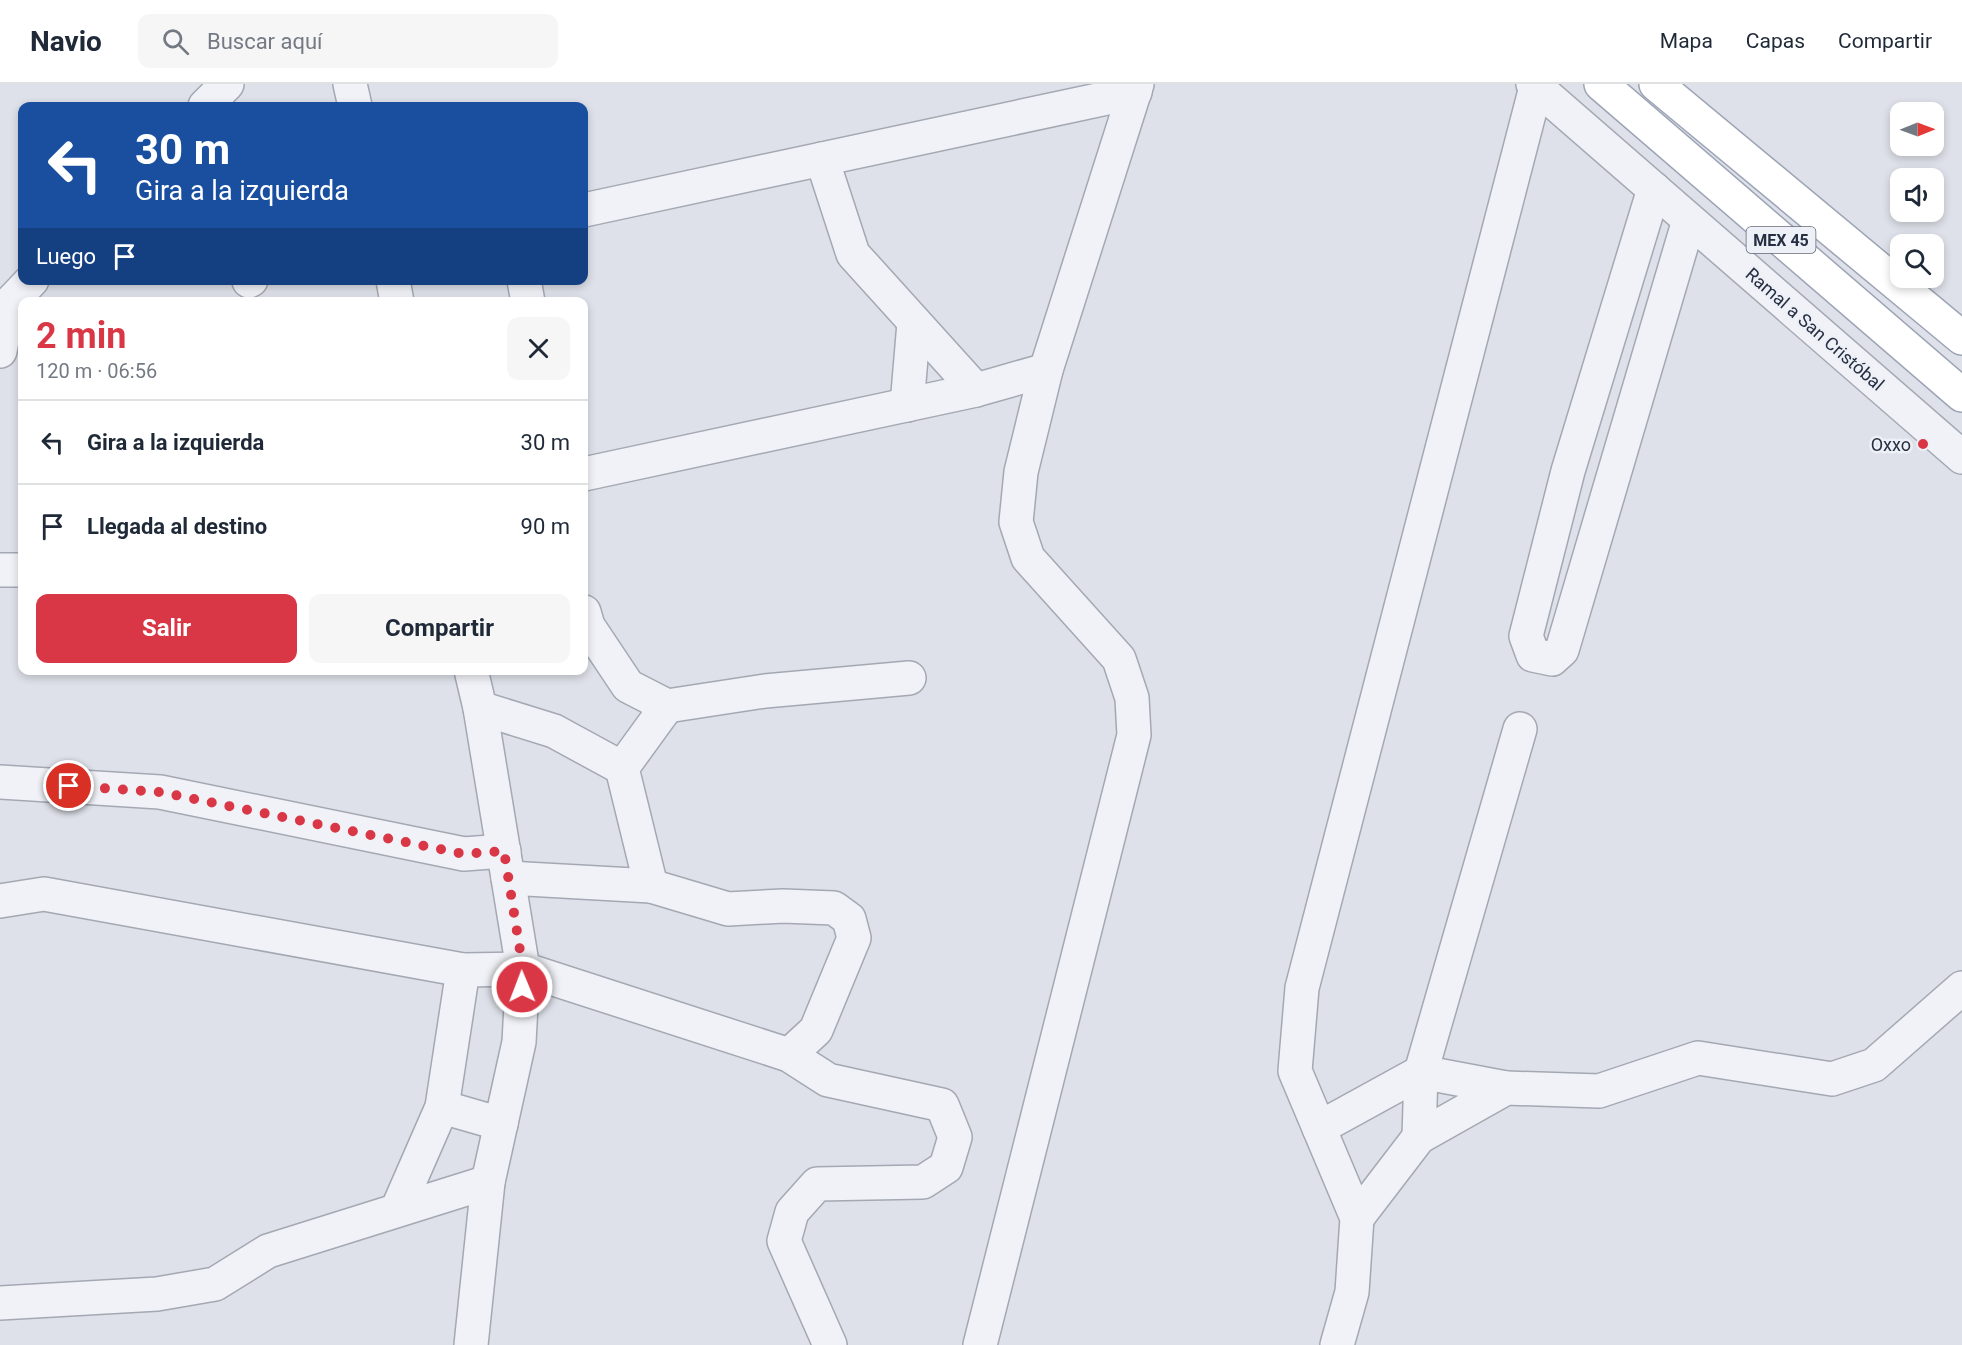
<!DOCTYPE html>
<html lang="es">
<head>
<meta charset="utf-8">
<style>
  body { margin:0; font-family:Roboto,sans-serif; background:#f6f6f7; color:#1f2937; height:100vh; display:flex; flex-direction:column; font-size:22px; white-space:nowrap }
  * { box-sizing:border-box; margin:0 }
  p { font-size:20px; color:#747a83 }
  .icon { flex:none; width:33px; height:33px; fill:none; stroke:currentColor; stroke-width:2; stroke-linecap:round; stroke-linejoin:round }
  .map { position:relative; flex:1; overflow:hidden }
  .drawer { position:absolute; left:18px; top:213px; width:570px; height:378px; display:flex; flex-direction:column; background:#fff; border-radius:12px; box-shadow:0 3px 9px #0003 }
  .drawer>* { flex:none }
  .guide { position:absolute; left:18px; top:18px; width:570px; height:183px; border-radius:12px; box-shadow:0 3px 9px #0003; background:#1a4fa0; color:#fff; overflow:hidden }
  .needle { width:39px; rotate:89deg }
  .tools { position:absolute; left:1890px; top:18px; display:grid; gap:12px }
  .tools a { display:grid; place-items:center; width:54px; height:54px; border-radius:12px; background:#fff; box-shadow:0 3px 9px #0003; font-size:30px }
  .pin { position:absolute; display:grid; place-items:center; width:51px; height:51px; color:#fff; margin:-26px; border:3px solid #fff; border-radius:50%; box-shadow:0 2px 6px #0007 }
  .me { position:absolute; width:66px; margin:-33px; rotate:359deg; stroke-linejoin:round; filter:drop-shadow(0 0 4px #0008) }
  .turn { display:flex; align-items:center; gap:21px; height:126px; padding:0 18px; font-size:27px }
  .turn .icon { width:78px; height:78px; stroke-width:2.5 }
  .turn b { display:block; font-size:42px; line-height:51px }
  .then { display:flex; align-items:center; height:57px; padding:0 18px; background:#0003; gap:12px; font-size:22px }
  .round { display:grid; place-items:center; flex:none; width:63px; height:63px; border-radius:12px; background:#f6f6f7 }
  .head { display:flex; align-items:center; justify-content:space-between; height:102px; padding:0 18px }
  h1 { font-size:36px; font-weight:700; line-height:45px; color:#d93746 }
  .action { display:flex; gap:12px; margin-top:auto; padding:12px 18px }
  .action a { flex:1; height:69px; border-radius:12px; background:#d93746; color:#fff; font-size:24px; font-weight:700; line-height:69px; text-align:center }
  .action a+a { background:#f6f6f7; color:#1f2937 }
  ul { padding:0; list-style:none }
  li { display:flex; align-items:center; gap:18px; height:84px; padding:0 18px; border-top:2px solid #e0e1e3 }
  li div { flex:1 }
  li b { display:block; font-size:22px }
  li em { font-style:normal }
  header { display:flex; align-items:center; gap:36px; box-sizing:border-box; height:84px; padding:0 30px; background:#fff; border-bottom:2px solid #e0e1e3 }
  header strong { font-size:28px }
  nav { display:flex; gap:33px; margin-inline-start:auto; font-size:21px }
  .search { width:420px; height:54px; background:#f6f6f7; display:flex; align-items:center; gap:15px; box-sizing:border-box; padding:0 21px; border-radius:12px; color:#747a83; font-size:22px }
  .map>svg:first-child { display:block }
</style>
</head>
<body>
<header>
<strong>Navio</strong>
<div class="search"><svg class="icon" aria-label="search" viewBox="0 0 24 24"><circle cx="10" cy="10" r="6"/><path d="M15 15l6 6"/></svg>Buscar aquí</div>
<nav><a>Mapa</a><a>Capas</a><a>Compartir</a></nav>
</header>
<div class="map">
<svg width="1962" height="1261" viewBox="0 0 1962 1261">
  <rect width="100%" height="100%" fill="#dee1e9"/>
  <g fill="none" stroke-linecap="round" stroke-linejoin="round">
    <g stroke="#a3a8b3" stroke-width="36">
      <g id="minor">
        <polyline points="350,0 355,22"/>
        <polyline points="1533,0 1962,373"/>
        <polyline points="205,22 227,0"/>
        <polyline points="822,75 853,170 976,306"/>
        <polyline points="1654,105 1568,387 1526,552 1533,571 1552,575 1562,566 1689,136"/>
        <polyline points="584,126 1135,8"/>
        <polyline points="393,196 397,218"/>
        <polyline points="524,196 528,218"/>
        <polyline points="249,197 251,196"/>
        <polyline points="0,267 9,220 32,196"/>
        <polyline points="907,321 914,239"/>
        <polyline points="584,390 976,306 1046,286"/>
        <polyline points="0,486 22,486"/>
        <polyline points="584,528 588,542 628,602 667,622 765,607 909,594"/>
        <polyline points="471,586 480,624 523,885 519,958 488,1098 471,1261"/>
        <polyline points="480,624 554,647 622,684"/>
        <polyline points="0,698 160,708 464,770 504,767"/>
        <polyline points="508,794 651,802 622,684 667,622"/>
        <polyline points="651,802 728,825 783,822 834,824 849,835 854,854 816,946 789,971"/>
        <polyline points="0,817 44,810 463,886 523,885 789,971 828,996 942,1021 955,1053 946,1083 923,1098 817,1100 792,1128 784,1157 830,1261"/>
        <polyline points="442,1023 501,1040"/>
        <polyline points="1319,1044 1421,988 1506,1004"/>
        <polyline points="1419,1053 1421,988 1520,645"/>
        <polyline points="397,1126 442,1023 463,886"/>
        <polyline points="1357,1134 1419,1053 1506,1004 1599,1007 1698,974 1832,995 1874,981 1962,904"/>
        <polyline points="0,1219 157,1210 215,1200 268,1167 488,1098"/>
        <polyline points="980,1261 1134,651 1132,614 1119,575 1028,474 1016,438 1021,388 1046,286 1137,0"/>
        <polyline points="1337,1261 1352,1208 1357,1134 1295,987 1302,904 1536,3"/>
      </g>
    </g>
    <g stroke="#9ca4b5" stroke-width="36">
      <g id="major">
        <polyline points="1601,0 1962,311"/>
        <polyline points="1656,0 1962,254"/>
      </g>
    </g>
    <use href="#minor" stroke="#f1f2f7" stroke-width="33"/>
    <use href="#major" stroke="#fff" stroke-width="33"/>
  </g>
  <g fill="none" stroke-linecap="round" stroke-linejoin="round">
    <polyline stroke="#d93746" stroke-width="10" stroke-dasharray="0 18" points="69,702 160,708 464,770 504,767 523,885 522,903"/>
  </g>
  <circle fill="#d93746" stroke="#edf0f6" stroke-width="2" cx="1923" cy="360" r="6"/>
  <g text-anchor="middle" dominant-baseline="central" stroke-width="5" stroke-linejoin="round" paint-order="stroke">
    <rect fill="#edf0f6" stroke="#626877" stroke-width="1.5" x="1746.5" y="143" width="69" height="26" rx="4.5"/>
    <g font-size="16" font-weight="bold" fill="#262e41">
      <text x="1781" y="156">MEX 45</text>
    </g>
    <g font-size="18" fill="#262e41" stroke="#edf0f6">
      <text transform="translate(1815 245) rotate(41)">Ramal a San Cristóbal</text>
    </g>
    <g font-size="18" fill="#262e41" stroke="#edf0f6" text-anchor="end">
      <text x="1911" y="360">Oxxo</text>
    </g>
  </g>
</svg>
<div class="tools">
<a><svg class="needle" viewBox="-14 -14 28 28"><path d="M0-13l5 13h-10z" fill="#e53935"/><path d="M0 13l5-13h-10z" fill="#747a83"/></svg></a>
<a><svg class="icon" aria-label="sound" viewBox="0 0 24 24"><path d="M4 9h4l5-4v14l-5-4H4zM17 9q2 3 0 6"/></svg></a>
<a><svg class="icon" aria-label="search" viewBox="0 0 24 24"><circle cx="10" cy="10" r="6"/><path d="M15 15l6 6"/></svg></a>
</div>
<div class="pin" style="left:69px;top:702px;background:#d93025"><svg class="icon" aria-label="arrive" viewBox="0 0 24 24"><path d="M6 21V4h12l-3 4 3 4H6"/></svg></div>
<svg class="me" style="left:522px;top:903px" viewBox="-20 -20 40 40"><circle r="17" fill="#d93746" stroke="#fff" stroke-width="3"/><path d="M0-11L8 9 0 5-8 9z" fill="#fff"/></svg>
<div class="guide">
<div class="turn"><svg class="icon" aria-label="left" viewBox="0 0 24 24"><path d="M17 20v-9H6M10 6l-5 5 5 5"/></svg><div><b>30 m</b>Gira a la izquierda</div></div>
<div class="then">Luego<svg class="icon" aria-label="arrive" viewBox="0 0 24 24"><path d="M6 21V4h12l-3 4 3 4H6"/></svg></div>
</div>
<section class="drawer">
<div class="head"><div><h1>2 min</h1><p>120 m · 06:56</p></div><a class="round"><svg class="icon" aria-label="close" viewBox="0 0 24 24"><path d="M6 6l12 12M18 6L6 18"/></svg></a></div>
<ul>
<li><svg class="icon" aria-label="left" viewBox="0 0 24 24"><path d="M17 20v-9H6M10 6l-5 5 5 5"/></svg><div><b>Gira a la izquierda</b></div><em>30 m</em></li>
<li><svg class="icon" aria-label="arrive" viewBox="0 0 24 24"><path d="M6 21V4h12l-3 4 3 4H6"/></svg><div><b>Llegada al destino</b></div><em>90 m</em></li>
</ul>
<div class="action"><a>Salir</a><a>Compartir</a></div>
</section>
</div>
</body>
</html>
